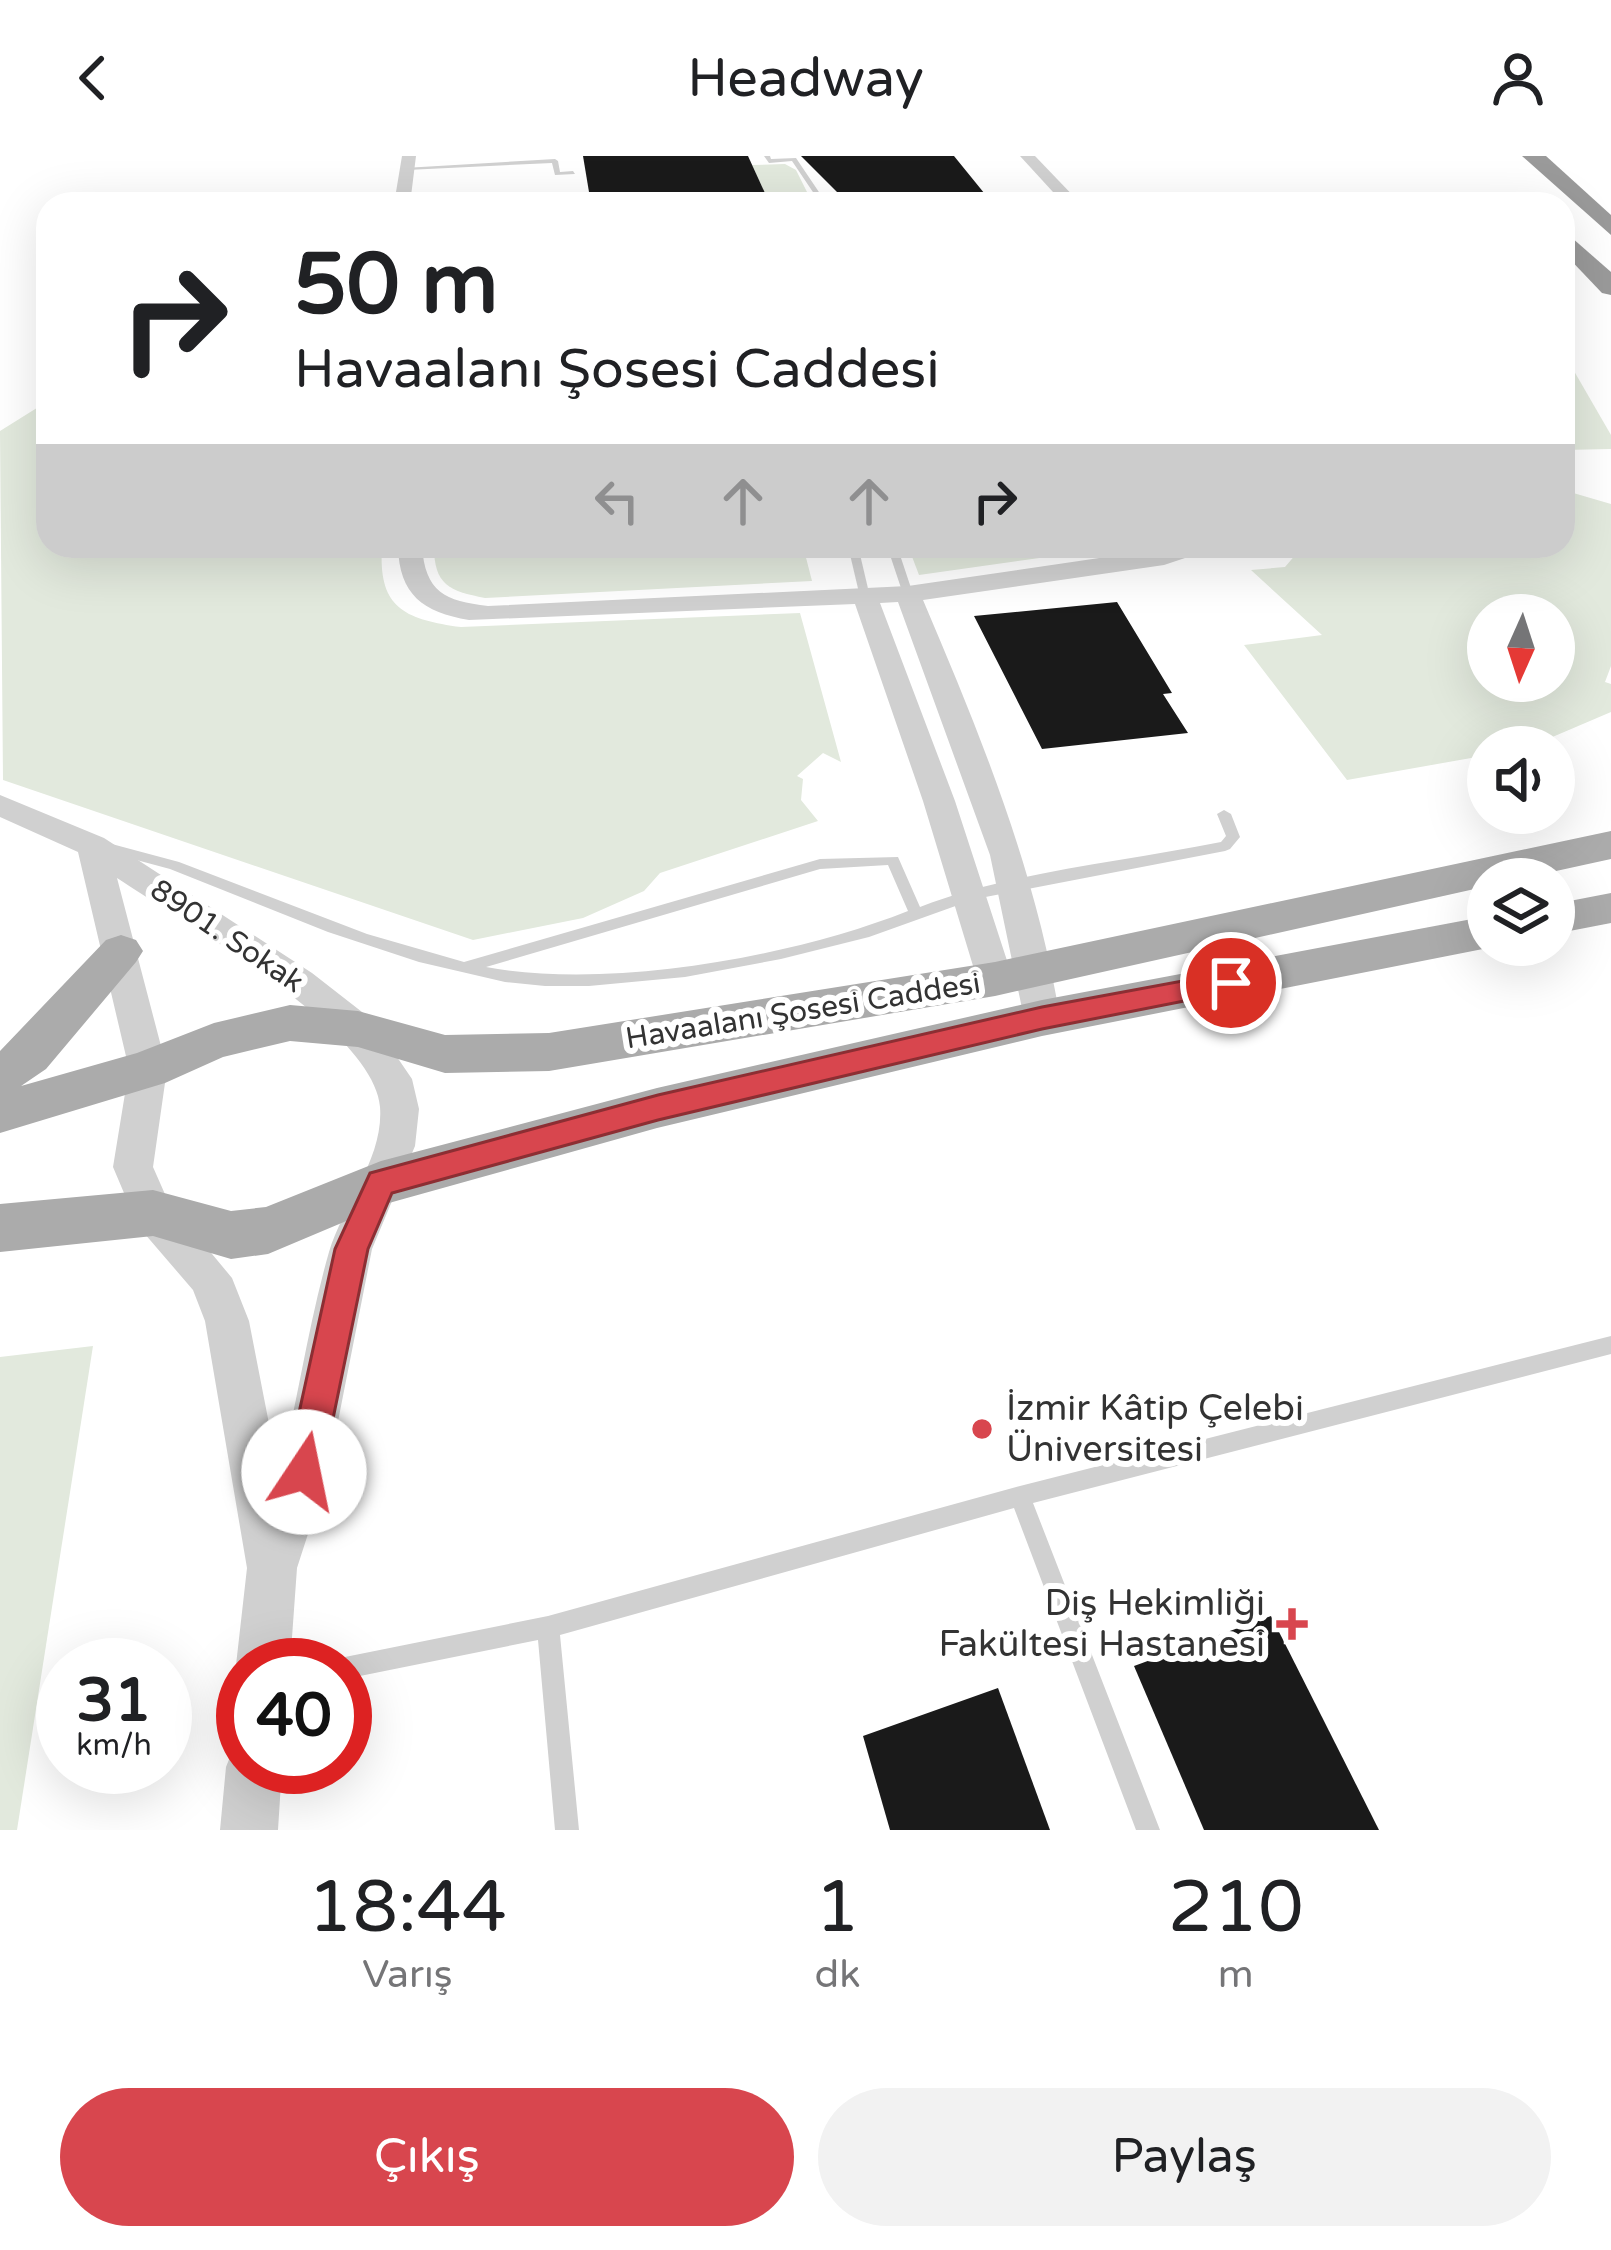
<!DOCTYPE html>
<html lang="tr">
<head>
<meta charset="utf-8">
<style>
  body { margin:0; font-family:"Varela Round",sans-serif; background:#f2f2f2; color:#202124; height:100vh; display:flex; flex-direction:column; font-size:45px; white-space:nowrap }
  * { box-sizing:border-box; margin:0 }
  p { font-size:39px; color:#757577 }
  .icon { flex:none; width:66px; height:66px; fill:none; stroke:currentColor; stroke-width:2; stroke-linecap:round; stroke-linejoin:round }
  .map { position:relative; height:1674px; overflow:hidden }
  .sheet { display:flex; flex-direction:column; background:#fff; flex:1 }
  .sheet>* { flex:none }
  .banner { position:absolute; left:36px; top:36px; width:1539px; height:366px; border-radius:36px; box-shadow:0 12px 48px #0002; background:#fff; color:#202124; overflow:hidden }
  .needle { width:78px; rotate:183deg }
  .controls { position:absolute; left:1467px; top:438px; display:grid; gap:24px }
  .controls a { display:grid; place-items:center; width:108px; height:108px; border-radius:50%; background:#fff; box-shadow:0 12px 48px #0002; font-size:60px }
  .speed { position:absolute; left:36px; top:1482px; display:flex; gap:24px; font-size:60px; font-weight:700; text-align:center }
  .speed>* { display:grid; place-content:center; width:156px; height:156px; border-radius:50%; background:#fff; box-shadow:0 12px 48px #0002; line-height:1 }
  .speed small { font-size:30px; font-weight:400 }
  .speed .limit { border:18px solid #d22; background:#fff; color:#111 }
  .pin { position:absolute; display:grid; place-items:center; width:102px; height:102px; color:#fff; margin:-51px; border:6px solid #fff; border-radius:50%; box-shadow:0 3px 12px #0007 }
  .me { position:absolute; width:132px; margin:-66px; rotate:11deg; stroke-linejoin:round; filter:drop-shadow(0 0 9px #0008) }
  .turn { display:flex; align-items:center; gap:42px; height:252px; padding:0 60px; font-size:54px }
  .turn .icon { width:156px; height:156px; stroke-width:2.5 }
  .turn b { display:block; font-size:84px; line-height:102px }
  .lanes { display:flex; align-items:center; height:114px; padding:0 60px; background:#0003; justify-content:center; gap:60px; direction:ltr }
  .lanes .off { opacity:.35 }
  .eta { display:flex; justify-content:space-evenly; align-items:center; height:204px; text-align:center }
  .eta b { font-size:72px; font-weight:600; line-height:84px }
  .button { display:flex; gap:24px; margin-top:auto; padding:24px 60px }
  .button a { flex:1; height:138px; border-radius:72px; background:#d8464e; color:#fff; font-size:48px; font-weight:600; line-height:138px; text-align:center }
  .button a+a { background:#f2f2f2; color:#202124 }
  header { display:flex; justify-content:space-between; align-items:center; height:156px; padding:0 60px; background:#fff; font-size:54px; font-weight:600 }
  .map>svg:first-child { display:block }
</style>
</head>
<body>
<header><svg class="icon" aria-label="back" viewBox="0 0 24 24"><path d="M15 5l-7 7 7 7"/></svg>Headway<svg class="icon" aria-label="person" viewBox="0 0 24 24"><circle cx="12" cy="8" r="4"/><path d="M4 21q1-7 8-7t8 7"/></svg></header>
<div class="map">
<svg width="1611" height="1674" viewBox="0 0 1611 1674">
  <rect width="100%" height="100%" fill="#fff"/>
  <g fill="#e2e9dd" fill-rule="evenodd">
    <polygon points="785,8 796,14 813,48 770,48 752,9"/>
    <polygon points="1563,196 1611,279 1611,293 1563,294"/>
    <path d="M 48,245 L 48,390 L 382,390 C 378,451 403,463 461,471 L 800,457 L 841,606 L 823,597 L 797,620 L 803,623 L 801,644 L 818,665 L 660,717 L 644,735 L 583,762 L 473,784 L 3,624 L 0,275 Z"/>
    <path d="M 1563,334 L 1611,348 L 1611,510 L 1605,526 L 1611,528 L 1611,556 L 1529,591 L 1488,591 L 1488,599 L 1347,624 L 1244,489 L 1322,479 L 1251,414 L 1285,411 L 1303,390 L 1563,390 ZM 1488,459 L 1554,459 L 1554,525 L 1488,525 Z"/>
    <path d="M 434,390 L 803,390 L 812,425 L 485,442 C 449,435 434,429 434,390 Z"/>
    <polygon points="908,390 1125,390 919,419"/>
    <polygon points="93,1190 17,1674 0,1674 0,1201"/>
  </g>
  <g fill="#1a1a1a">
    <polygon points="583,0 748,0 770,48 591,48"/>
    <polygon points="801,0 954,0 993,48 879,48 865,44 860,36 839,38"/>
    <polygon points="1117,446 1172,537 1163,538 1188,577 1042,593 974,460"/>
    <polygon points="1271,1460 1379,1674 1204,1674 1134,1510"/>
    <polygon points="998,1532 1050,1674 890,1674 863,1580"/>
  </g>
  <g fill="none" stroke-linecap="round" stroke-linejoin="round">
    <g fill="#d0d0d0" fill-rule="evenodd">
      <polygon points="764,0 770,0 771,3 796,2 827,48 821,48 792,5 769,7"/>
      <polygon points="555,3 558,5 560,16 573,15 575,18 555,19 552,7 407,14 404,12"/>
      <polygon points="848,390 858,390 870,441 869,443 860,441"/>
      <polygon points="887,390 897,390 913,438 912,440 903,438"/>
      <path d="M 1224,654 L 1231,658 L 1240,681 L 1230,693 L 1225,695 L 975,743 L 869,781 L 781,803 L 685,821 L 589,830 L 545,830 L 505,826 L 419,806 L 328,776 L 170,713 L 103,695 L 101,692 L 108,687 L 179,706 L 367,778 L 464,806 L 820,703 L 898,701 L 920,751 C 1014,715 1122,706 1221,686 L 1226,680 L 1217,658 ZM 888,709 L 908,755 C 792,801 609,834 486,811 L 820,713 Z"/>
      <polygon points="1611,1180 1611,1198 1033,1347 1160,1674 1136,1674 1014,1352 560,1479 579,1674 555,1674 538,1484 345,1523 345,1509 335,1509 337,1504 345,1501 548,1460 1020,1330"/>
    </g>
    <g fill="#d0d0d0" fill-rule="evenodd">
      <polygon points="402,0 416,0 410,48 394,48"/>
      <polygon points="1020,0 1035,0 1081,48 1064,48"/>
      <path d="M 398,390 L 422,390 C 425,436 445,445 488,450 L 908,430 L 1181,390 L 1221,390 L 1164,409 L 923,444 C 981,580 1036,715 1060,862 L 1055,872 L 1029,872 L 1024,862 L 990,699 L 898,446 L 880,447 L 955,645 L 1013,823 L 1008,833 L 982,833 L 977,823 L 923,645 L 855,448 L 469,464 C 423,456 399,439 398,390 Z"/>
      <path d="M 0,639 L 104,682 L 312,817 L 371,863 L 412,923 L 419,953 L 415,990 L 372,1093 L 328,1316 L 297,1412 L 290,1509 L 243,1509 L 243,1525 L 236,1509 L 247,1412 L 205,1165 L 193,1134 L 138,1070 L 113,1011 L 129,913 L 78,696 L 0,661 ZM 117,722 C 181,765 374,873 380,951 C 384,1002 343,1049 329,1096 C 308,1169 298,1245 279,1319 L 249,1165 L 232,1122 L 168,1045 L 153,1011 L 167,913 Z"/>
      <polygon points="243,1588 243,1611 282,1611 278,1674 220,1674 226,1611 234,1591"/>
    </g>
    <g fill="#ababab" fill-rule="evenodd">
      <polygon points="1611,675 1611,703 1520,723 1488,723 1488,730 995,840 549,915 445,917 358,891 290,885 223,901 165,927 0,977 0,895 106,784 121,779 136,784 143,795 136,806 46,913 21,930 137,897 214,867 290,849 358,855 445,879 549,877 995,806"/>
      <polygon points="1611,737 1611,767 1554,778 1554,748"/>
      <polygon points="1488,760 1488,789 1497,789 1488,792 1042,880 657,972 389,1047 268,1098 231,1103 153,1080 0,1096 0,1048 153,1034 231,1055 266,1051 381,1005 657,932 1042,844"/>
    </g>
    <g fill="#9a9a9a" fill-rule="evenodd">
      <polygon points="1522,0 1546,0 1611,59 1611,79"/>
      <polygon points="1563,74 1611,116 1611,139 1602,137 1563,96"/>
    </g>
  </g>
  <polygon fill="#d8464e" stroke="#8c2e33" stroke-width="3" points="1231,816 1240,820 1240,834 1042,873 658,964 392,1037 368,1093 322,1316 317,1329 304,1335 291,1329 286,1316 335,1093 370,1017 658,939 1042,851"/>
  <g fill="#d8464e" stroke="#fff" stroke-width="4.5">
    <circle cx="982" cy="1273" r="12"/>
    <path d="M1286 1450h12v12h12v12h-12v12h-12v-12h-12v-12h12z"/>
  </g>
  <g text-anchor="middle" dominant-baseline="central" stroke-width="12" stroke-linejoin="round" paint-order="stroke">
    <g font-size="30" fill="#333" stroke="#fff">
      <text transform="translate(227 780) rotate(34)">8901. Sokak</text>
      <text transform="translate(803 855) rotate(-9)">Havaalanı Şosesi Caddesi</text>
    </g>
    <g font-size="36" fill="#333" stroke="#fff" text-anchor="start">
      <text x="1006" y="1252">İzmir Kâtip Çelebi<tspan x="1006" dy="41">Üniversitesi</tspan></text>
      <text x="1265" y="1447" text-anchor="end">Diş Hekimliği<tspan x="1265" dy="41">Fakültesi Hastanesi</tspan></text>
    </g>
  </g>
</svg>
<div class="controls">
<a><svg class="needle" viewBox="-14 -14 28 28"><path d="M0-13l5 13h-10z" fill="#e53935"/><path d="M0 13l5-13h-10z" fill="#757577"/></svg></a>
<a><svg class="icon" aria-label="sound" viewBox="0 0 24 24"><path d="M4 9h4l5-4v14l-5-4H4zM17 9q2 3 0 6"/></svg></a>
<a><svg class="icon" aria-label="layers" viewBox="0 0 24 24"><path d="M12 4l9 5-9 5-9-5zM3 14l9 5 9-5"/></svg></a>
</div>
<div class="speed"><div>31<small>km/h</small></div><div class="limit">40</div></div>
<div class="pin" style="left:1231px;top:827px;background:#d93025"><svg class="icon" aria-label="arrive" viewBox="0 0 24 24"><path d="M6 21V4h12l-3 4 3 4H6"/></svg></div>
<svg class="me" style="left:304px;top:1316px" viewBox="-20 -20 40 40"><circle r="19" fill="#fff"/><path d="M0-13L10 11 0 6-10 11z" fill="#d8464e"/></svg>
<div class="banner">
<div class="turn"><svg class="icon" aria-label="right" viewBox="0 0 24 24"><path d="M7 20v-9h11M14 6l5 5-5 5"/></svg><div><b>50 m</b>Havaalanı Şosesi Caddesi</div></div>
<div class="lanes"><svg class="icon off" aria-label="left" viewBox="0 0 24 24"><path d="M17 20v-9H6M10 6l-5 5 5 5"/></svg><svg class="icon off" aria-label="ahead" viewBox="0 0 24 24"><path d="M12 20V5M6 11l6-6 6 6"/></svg><svg class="icon off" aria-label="ahead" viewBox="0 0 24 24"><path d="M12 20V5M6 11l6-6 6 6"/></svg><svg class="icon" aria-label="right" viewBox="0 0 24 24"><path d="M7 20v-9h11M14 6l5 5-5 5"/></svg></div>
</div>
</div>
<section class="sheet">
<div class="eta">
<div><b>18:44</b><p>Varış</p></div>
<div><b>1</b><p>dk</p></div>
<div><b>210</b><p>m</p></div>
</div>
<div class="button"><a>Çıkış</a><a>Paylaş</a></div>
</section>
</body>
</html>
